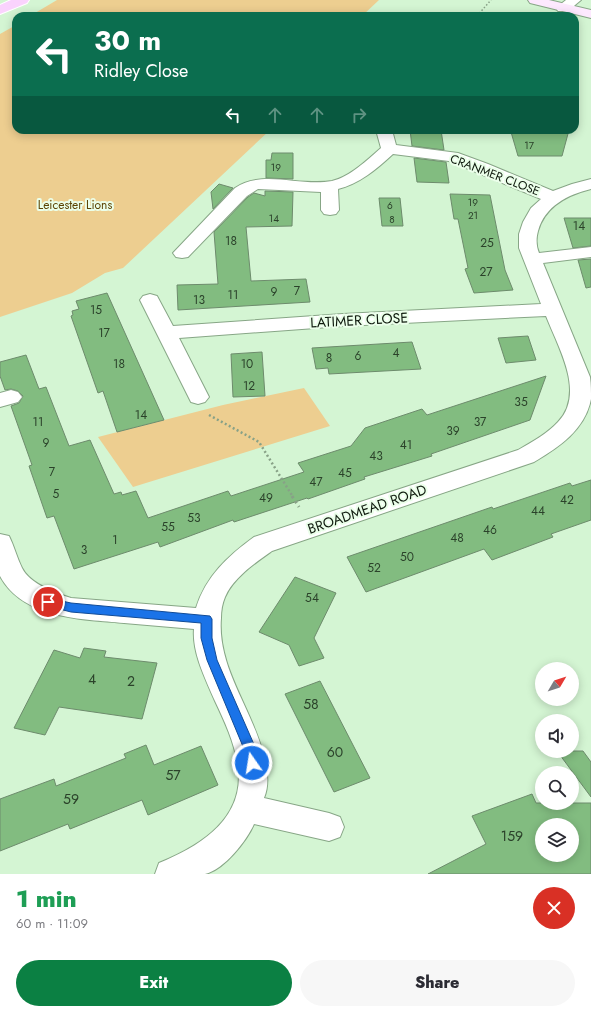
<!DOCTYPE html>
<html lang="en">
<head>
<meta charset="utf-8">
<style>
  body { margin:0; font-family:Jost,sans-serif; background:#f7f7f7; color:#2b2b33; height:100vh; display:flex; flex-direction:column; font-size:15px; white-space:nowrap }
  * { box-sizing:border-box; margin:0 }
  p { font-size:13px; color:#7c7c81 }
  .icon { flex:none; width:22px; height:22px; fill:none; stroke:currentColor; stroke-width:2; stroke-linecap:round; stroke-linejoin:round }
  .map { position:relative; height:874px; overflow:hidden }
  .side { display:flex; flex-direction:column; background:#fff; flex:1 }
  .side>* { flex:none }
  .top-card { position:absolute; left:12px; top:12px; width:567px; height:122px; border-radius:12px; box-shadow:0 2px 10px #0003; background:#0b6e4f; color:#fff; overflow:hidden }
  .needle { width:26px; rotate:51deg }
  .tools { position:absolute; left:535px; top:662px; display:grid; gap:8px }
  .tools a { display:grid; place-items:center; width:44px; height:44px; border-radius:50%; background:#fff; box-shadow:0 2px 10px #0003; font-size:20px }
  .pin { position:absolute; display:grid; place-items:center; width:34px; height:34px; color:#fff; margin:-17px; border:2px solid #fff; border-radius:50%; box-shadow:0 1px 4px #0007 }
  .me { position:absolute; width:44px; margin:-22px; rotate:347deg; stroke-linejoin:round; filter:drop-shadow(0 0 3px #0008) }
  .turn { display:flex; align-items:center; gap:14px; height:84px; padding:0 16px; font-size:18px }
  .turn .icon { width:52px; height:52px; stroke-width:2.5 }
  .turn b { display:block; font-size:28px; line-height:34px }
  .lanes { display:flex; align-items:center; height:38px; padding:0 16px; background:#0003; justify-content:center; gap:20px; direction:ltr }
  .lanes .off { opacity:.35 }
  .round { display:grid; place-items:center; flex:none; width:42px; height:42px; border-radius:21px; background:#f7f7f7 }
  .headline { display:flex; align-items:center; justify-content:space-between; height:68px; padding:0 16px }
  h1 { font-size:24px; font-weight:800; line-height:30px; color:#1e9e55 }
  .cta { display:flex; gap:8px; margin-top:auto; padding:8px 16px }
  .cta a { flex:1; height:46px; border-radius:24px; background:#0b8043; color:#fff; font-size:16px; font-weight:800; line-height:46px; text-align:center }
  .cta a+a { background:#f7f7f7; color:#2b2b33 }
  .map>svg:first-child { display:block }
</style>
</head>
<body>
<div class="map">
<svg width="591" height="874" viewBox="0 0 591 874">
  <rect width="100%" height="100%" fill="#d4f5d3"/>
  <g fill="#edce90">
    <polygon points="57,0 379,0 362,16 30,16"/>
    <polygon points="16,25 16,130 270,130 123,268 105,273 72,293 0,317 0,34"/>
    <polygon points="304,388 330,426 133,487 98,437 223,405"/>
  </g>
  <g fill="#82bc80" stroke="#6d8b6c" fill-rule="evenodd">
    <polygon points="410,130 441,130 444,150 412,146"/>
    <polygon points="527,130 569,130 562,156 518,156 511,132 526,132"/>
    <polygon points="272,153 293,153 293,179 266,178 266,160 271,160"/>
    <polygon points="414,158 446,162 449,183 417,182"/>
    <polygon points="219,184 233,188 213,209 211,192"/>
    <polygon points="265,191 293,192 292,226 246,227 251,281 306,279 310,302 178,310 177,285 218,284 214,232 248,197 254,193 265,196"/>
    <polygon points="450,194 490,195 505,270 513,290 474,293 465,269 468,268 458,219 454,219"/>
    <polygon points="379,198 400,198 403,226 382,226"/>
    <polygon points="564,218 591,218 591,246 573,248"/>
    <polygon points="591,259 591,287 586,288 578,260"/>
    <polygon points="107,293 164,420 117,432 103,391 98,393 71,316 73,315 72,311 79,309 76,301"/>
    <polygon points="528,336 536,360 506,363 498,338"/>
    <polygon points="412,342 421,369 329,374 328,368 316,369 312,348"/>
    <polygon points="262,352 265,396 233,397 231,354"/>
    <polygon points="26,355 39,389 46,387 69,446 90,440 114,494 121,492 122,495 136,491 148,518 228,491 231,496 304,472 298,463 351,446 365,428 422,409 427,415 546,376 530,420 431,454 432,456 364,477 365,479 308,499 307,498 234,522 233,520 160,547 158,542 74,569 54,516 47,518 29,466 32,465 11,406 19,403 23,396 18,391 11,389 5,390 0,376 0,362"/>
    <polygon points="591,480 591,520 551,534 553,537 492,560 484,549 366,592 347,557 492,507 493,509 570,483 572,486"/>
    <polygon points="295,577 336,593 314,638 324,658 299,666 289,645 259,632"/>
    <polygon points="84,648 106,651 104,657 157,663 142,719 59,707 45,735 14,728 54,650 80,658"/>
    <polygon points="320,681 370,778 334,792 285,694"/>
    <polygon points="146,745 154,765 201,746 218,785 148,815 142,800 70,829 68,824 0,851 0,799 54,779 56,786 126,758 124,754"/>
    <polygon points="557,751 583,751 591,762 591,797"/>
    <path d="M 532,794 L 536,803 L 591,803 L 591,874 L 428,874 L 486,844 L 472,816 ZM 542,825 L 572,825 L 572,855 L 542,855 Z"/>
  </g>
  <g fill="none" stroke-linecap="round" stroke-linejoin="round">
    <g stroke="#87a686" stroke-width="2">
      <g id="street">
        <polygon points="566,0 581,0 568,11 558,11 556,8"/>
        <path d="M 376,130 L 392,130 L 396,145 L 458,153 L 488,164 L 553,191 L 572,184 L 591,179 L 591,189 C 567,195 545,206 538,231 C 536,238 536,246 539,253 L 591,247 L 591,257 L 543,263 L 590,377 C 591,384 591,392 591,399 C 585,430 559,447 534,462 L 272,551 C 255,563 233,578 225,597 C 222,604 221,611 221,618 C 217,667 251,707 263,753 C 267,767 270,784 264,798 L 329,813 L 340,817 L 344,827 L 340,837 L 329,841 L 254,824 C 247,840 224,870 205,874 C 191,874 169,874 155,874 L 159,863 C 201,846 246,818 238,765 C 234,742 225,722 215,701 C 206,680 192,653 194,629 C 171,627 147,625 124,623 C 82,619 23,619 0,576 L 0,534 L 9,536 C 14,546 17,558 22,568 C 30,584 55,593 71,598 L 196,608 C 206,576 228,556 254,537 L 518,450 C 532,442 547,434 558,422 C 586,393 558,347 546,316 L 343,326 L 179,338 L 209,397 L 205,402 L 198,404 L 191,402 L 140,300 L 143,296 L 150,294 L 157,296 L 173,326 L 343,314 L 541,304 L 519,248 L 519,234 L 523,222 L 531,208 L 541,199 L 449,161 L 393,154 C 377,169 359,184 338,189 L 339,210 L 336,214 L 330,215 L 324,214 L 321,210 L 321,192 L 258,189 L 247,196 L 188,257 L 182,258 L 176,257 L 173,253 L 235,188 C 262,169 300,187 332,181 C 350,177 367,160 381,148 Z"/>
        <polygon points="11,390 18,392 22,397 18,402 0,407 0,393"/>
      </g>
    </g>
    <g stroke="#87a686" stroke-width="2">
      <polygon id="secondary" points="528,0 549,0 591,10 591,18 530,3"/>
    </g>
    <g stroke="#fff" stroke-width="2">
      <polygon id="primary" points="11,0 29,0 27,3 0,14 0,5"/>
    </g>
    <polyline stroke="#88a187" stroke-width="1.5" stroke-dasharray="1.5 2" stroke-linecap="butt" points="477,16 491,0"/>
    <polyline stroke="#88a187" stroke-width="2.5" stroke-dasharray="2 2.5" stroke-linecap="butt" points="209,415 259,442 293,497"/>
    <polyline stroke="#88a187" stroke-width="3" stroke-dasharray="2.5 3.5" stroke-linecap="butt" points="292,496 299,507"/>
    <use href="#street" fill="#fff" fill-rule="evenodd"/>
    <use href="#secondary" fill="#fde9fe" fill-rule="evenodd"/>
    <use href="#primary" fill="#fad3fd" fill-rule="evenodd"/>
  </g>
  <polygon fill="#1a73e8" stroke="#114b97" points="48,598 71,603 210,616 212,619 212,638 217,660 256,749 258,763 256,767 252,768 248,767 244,749 207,660 201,638 201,623 71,612 44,605 42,602 44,599"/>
  <g text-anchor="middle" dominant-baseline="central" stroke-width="4" stroke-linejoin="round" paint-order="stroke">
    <g font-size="10" fill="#2b422a">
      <text x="529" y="145">17</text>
      <text x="276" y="167">19</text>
      <text x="473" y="202">19</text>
      <text x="390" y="205">6</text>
      <text x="473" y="215">21</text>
      <text x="274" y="218">14</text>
      <text x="392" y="219">8</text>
    </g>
    <g font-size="12" fill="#0e190d" stroke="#ebffea">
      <text transform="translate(495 175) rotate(21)">CRANMER CLOSE</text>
    </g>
    <g font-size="12" fill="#5c4404" stroke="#ebffea">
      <text x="75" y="205">Leicester Lions</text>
    </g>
    <g font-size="12" fill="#2b422a">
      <text x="579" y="226">14</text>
      <text x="231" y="241">18</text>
      <text x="487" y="243">25</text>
      <text x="486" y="272">27</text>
      <text x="297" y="291">7</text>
      <text x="274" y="292">9</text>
      <text x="233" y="295">11</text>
      <text x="199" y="300">13</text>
      <text x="96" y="310">15</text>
      <text x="104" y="333">17</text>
      <text x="396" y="353">4</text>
      <text x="358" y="356">6</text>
      <text x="329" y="358">8</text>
      <text x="119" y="364">18</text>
      <text x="247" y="364">10</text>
      <text x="249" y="386">12</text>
      <text x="521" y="402">35</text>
      <text x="141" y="415">14</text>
      <text x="38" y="422">11</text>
      <text x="480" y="422">37</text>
      <text x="453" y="431">39</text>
      <text x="46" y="443">9</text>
      <text x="406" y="445">41</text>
      <text x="376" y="456">43</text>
      <text x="52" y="472">7</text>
      <text x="345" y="473">45</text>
      <text x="316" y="482">47</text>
      <text x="56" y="494">5</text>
      <text x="266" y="498">49</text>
      <text x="567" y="500">42</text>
      <text x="538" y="511">44</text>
      <text x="194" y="518">53</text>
      <text x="168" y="527">55</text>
      <text x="490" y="530">46</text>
      <text x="457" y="538">48</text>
      <text x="115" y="540">1</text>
      <text x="84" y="550">3</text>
      <text x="407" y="557">50</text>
      <text x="374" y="568">52</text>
      <text x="312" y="598">54</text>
    </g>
    <g font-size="14" fill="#0e190d" stroke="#ebffea">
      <text transform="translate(359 320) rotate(-3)">LATIMER CLOSE</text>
      <text transform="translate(367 509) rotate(-19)">BROADMEAD ROAD</text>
    </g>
    <g font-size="14" fill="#2b422a">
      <text x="92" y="679">4</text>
      <text x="131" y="681">2</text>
      <text x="311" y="704">58</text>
      <text x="335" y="752">60</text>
      <text x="173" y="775">57</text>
      <text x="71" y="799">59</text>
      <text x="512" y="836">159</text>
    </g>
  </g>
</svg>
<div class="tools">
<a><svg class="needle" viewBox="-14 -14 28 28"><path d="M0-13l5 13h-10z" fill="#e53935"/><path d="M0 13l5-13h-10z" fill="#7c7c81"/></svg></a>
<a><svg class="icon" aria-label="sound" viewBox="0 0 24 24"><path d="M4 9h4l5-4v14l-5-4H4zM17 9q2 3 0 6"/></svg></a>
<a><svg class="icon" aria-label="search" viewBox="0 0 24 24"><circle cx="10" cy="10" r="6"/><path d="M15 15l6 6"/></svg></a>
<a><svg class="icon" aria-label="layers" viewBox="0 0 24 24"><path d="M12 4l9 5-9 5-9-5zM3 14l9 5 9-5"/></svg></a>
</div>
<div class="pin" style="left:48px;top:602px;background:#d93025"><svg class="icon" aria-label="arrive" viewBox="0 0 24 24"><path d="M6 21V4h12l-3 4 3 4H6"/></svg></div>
<svg class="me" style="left:252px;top:763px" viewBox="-20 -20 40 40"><circle r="17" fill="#1a73e8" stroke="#fff" stroke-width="3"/><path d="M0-11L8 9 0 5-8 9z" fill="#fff"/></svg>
<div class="top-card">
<div class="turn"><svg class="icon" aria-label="left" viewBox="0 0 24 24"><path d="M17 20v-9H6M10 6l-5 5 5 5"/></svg><div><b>30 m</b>Ridley Close</div></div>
<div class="lanes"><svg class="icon" aria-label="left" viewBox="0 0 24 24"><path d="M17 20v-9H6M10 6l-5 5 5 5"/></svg><svg class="icon off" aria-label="ahead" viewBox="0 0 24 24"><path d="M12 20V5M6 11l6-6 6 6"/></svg><svg class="icon off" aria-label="ahead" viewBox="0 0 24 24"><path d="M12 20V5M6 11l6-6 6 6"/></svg><svg class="icon off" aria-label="right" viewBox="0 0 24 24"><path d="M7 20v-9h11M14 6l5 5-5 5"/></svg></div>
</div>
</div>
<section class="side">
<div class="headline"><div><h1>1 min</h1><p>60 m · 11:09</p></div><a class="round" style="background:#d93025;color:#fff"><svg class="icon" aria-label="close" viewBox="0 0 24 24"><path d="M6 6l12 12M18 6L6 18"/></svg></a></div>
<div class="cta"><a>Exit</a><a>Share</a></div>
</section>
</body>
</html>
